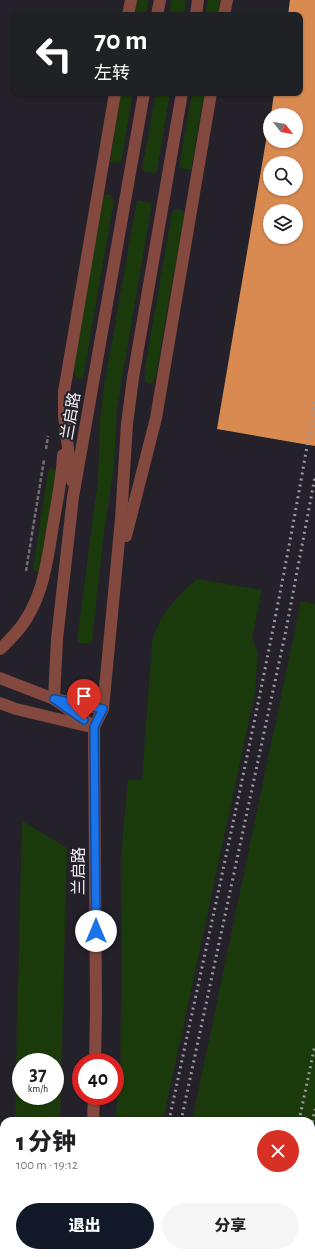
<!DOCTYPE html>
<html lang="zh">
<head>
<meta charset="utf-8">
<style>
  body { margin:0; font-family:"Alegreya Sans","Noto Sans SC",sans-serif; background:#f6f6f6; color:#202124; height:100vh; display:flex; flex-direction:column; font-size:15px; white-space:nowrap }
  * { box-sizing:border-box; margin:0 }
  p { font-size:13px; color:#757577 }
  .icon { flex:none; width:22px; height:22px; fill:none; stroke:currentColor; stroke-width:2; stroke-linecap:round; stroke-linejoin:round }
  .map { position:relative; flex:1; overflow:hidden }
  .panel { position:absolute; left:0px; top:1117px; width:315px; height:140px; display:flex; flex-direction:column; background:#fff; border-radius:12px 12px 0 0; box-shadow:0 1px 3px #0004 }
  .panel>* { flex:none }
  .hud { position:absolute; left:12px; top:12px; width:291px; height:84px; border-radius:8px; box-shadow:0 1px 3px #0004; background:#202124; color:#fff; overflow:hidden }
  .needle { width:26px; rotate:121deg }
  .tools { position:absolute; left:263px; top:108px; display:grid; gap:8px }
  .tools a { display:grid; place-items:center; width:40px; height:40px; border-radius:50%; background:#fff; box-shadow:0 1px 3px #0004; font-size:20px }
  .speed { position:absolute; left:12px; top:1053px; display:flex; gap:8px; font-size:20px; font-weight:700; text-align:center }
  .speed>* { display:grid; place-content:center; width:52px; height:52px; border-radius:50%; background:#fff; box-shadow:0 1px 3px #0004; line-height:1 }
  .speed small { font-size:10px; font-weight:400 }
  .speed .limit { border:6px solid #d22; background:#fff; color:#111 }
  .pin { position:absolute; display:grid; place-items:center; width:34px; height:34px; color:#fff; margin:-41px -17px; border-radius:50% 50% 50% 0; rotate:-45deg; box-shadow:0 0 4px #0007 }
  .pin .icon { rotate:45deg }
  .me { position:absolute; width:44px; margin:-22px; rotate:0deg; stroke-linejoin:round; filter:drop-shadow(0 0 3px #0008) }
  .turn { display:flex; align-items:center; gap:14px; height:84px; padding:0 16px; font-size:18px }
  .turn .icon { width:52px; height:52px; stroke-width:2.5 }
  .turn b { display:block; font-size:28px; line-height:34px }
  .round { display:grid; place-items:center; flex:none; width:42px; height:42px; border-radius:21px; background:#f6f6f6 }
  .summary { display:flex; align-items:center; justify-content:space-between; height:68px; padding:0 16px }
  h1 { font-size:24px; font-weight:800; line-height:30px }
  .cta { display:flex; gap:8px; margin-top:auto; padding:8px 16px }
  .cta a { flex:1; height:46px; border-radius:24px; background:#111827; color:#fff; font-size:16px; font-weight:800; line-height:46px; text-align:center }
  .cta a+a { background:#f6f6f6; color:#202124 }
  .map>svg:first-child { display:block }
</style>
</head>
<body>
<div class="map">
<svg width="315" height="1257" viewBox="0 0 315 1257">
  <rect width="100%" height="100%" fill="#24212a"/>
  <g fill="#1b3a0b" fill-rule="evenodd">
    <polygon points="136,0 148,0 146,15 133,15"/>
    <polygon points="171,0 186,0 184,15 169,15"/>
    <polygon points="208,0 220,0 218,15 205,15"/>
    <polygon points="121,93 133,93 121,163 110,162"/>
    <polygon points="156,93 170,93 157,170 155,173 145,172 142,169"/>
    <polygon points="192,93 204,93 191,170 179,168"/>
    <polygon points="106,194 111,195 114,200 84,372 82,379 76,378 74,370 102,198"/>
    <polygon points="137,200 152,203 117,408 114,466 103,540 92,642 90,644 80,643 77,640 98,480 100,420 103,393"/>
    <polygon points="174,209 179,209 183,211 184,215 156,374 153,382 150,384 147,383 145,380 145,368 172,213"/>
    <polygon points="52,468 55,469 56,472 39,570 37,573 33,569 48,473 50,469"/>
    <path d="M 197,579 L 262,590 L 252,638 L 258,652 L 255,692 L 163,1121 L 115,1121 L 120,1072 L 122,974 L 121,862 L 124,821 L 128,780 L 142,780 L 152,643 C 158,616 177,596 197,579 Z"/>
    <polygon points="301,601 315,604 315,1257 163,1257 164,1253 311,1253 311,1121 192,1121"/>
    <path d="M 22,821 L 67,848 L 60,1121 L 15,1121 ZM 21,1062 L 55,1062 L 55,1096 L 21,1096 Z"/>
    <polygon points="4,1185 4,1253 52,1253 51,1257 0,1257 0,1209"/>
    <polygon points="105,1253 135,1253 134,1257 104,1257"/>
  </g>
  <path fill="#d98a51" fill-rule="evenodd" d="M 290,0 L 315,0 L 315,446 L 217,429 L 269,123 L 270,141 L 296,141 L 296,115 L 271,115 L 274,93 L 300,93 L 300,15 L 288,15 ZM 270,163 L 296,163 L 296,189 L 270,189 ZM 270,211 L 296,211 L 296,237 L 270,237 Z"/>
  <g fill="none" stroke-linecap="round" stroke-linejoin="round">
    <g stroke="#716e76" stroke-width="2.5" stroke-dasharray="4 2" stroke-linecap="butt">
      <polyline points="46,449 48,436"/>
      <polyline points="26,571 44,460"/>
    </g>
    <g stroke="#83493f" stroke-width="12">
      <polyline points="128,15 131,0"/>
      <polyline points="157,15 160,0"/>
      <polyline points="196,15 198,0"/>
      <polyline points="224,15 227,0"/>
      <polyline points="72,481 64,416 64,392 115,93"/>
      <polyline points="126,536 156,418 211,93"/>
      <path d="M 0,649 C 5,645 9,640 13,636 C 42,606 47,564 53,525 C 57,502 62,478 63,455"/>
      <polyline points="0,678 54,699 103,709"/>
      <polyline points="0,703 16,709 87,726"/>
      <polyline points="94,727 54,699 57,639 73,497 144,93"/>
      <polyline points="95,1062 96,1010 94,727 103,709 121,519 127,424 133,378 182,93"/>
      <polyline points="93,1121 94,1096"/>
      <polyline points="80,1257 80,1253"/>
    </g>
    <g stroke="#9a979f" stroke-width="3" stroke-dasharray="2 4" stroke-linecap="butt">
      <path d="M 169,1121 C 220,881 275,641 315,399"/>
      <polyline points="181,1121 286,630 315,477"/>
      <polyline points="299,1121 315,1045"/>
      <polyline points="311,1128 315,1109"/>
      <polyline points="140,1257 141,1253"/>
      <polyline points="152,1257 153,1253"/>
      <polyline points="271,1257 272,1253"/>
      <polyline points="284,1257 284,1253"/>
    </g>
  </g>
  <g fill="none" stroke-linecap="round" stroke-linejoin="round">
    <g stroke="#114b97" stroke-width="10">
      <polyline id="route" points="84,720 54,699 103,709 94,727 96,931"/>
    </g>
    <use href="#route" stroke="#1a73e8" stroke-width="7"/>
  </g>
  <g text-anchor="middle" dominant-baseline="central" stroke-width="4" stroke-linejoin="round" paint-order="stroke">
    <g font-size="16" fill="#f3f1f7" stroke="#24212a">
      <text transform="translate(71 416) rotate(-80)">兰启路</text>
      <text transform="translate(79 871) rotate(-90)">兰启路</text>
    </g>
  </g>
</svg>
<div class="tools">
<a><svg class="needle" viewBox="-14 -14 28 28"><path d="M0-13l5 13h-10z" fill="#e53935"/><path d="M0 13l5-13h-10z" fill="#757577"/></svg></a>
<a><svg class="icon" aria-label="search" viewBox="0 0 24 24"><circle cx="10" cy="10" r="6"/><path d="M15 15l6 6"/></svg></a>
<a><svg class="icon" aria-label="layers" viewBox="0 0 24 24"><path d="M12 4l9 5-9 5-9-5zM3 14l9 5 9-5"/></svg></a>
</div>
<div class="speed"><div>37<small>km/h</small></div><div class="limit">40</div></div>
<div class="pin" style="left:84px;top:720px;background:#d93025"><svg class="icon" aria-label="arrive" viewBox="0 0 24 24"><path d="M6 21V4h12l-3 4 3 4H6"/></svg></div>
<svg class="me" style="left:96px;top:931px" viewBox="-20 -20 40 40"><circle r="19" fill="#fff"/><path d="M0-13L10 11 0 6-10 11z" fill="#1a73e8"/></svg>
<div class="hud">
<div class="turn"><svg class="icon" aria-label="left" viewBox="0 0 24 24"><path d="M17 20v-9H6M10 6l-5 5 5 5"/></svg><div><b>70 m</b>左转</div></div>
</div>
<section class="panel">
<div class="summary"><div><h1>1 分钟</h1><p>100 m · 19:12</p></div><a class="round" style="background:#d93025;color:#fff"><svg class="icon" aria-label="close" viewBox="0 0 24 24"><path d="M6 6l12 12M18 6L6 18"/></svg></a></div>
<div class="cta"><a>退出</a><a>分享</a></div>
</section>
</div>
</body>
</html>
